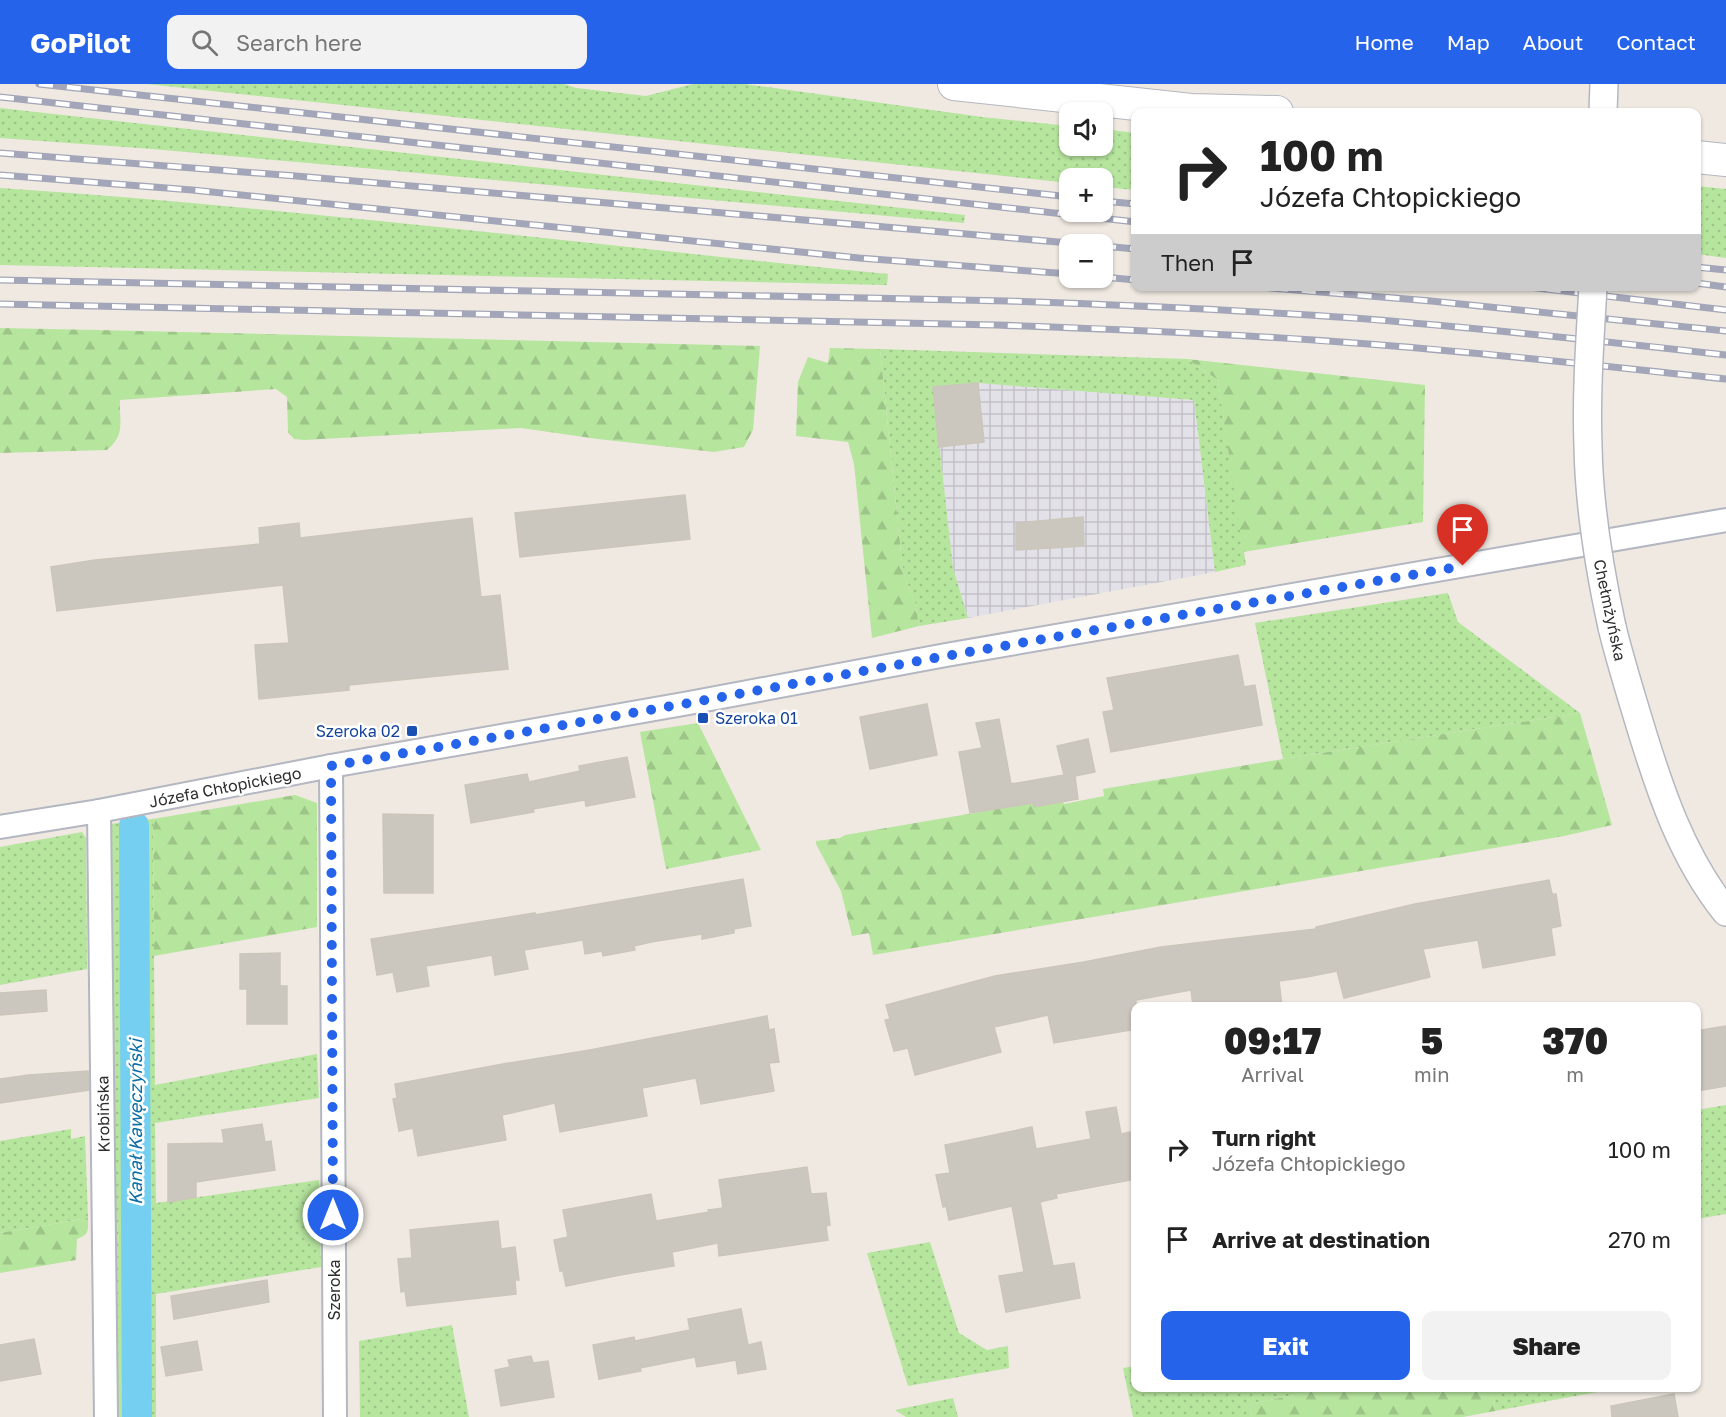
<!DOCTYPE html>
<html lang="en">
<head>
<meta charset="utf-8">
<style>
  body { margin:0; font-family:"Golos Text",sans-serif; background:#f2f2f2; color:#222; height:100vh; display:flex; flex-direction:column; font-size:22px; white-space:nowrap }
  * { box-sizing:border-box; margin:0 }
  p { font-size:20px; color:#767676 }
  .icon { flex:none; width:33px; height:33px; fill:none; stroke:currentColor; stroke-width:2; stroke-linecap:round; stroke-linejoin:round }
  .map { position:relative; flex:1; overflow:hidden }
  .drawer { position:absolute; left:1131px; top:918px; width:570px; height:390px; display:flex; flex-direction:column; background:#fff; border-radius:12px; box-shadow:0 2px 4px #0004 }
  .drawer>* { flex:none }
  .guide { position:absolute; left:1131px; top:24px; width:570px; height:183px; border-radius:12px; box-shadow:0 2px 4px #0004; background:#fff; color:#222; overflow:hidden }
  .tools { position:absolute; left:1059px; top:18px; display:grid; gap:12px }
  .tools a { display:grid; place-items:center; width:54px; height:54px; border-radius:12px; background:#fff; box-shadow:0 2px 4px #0004; font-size:30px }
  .pin { position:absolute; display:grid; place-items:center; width:51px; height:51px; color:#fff; margin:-62px -26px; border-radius:50% 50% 50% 0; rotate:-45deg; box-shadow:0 0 6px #0007 }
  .pin .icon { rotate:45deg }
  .me { position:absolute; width:66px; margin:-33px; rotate:0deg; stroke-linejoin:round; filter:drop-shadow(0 0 4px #0008) }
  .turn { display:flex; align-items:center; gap:21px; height:126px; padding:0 30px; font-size:27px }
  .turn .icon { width:78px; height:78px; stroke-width:2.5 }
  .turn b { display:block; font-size:42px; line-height:51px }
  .then { display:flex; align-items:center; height:57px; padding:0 30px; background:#0003; gap:12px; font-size:22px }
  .eta { display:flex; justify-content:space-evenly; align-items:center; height:102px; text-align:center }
  .eta b { font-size:36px; font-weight:800; line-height:42px }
  .primary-button { display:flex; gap:12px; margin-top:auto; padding:12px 30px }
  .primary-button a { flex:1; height:69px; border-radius:12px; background:#2563eb; color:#fff; font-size:24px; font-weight:800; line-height:69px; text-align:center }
  .primary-button a+a { background:#f2f2f2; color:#222 }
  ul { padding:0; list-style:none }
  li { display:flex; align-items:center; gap:18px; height:90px; padding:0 30px }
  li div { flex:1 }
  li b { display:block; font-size:22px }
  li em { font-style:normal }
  header { display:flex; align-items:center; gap:36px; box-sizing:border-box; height:84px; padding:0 30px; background:#2563eb; color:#fff }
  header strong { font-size:28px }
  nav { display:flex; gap:33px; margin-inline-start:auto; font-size:21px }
  .search { width:420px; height:54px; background:#f2f2f2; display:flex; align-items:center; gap:15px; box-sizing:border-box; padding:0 21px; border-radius:12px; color:#767676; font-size:22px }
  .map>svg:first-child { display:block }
</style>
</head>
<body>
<header>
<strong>GoPilot</strong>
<div class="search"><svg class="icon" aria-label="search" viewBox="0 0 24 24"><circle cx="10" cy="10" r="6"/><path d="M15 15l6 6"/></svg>Search here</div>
<nav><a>Home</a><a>Map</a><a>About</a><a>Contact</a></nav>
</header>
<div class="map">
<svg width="1726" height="1333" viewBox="0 0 1726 1333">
  <defs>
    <pattern id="industrial-grid" width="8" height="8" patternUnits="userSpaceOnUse" patternTransform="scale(1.5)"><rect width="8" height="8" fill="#e3e1e8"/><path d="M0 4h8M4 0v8" fill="none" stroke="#c3c1c7"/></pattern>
    <pattern id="grass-dots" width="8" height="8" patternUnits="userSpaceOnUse" patternTransform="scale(1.5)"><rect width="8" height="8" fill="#b6e59e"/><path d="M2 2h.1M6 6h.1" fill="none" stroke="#9dc588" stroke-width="1.8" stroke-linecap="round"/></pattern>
    <pattern id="forest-firs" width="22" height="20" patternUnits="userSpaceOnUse" patternTransform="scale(1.5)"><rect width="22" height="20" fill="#b6e59e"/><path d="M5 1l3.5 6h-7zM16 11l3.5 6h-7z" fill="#9dc588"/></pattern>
  </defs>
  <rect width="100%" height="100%" fill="#efe9e1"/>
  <polygon fill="url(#industrial-grid)" points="978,299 1194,316 1215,488 968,534 953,484 933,303"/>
  <g fill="url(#grass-dots)">
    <polygon points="147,0 564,0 576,4 646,12 693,0 745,0 982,33 1069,42 1070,62 1102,62 1103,45 1135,49 1135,106 1103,103 1102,94 1070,94 1069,99"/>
    <polygon points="0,24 965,131 964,139 342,82 152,65 0,54"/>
    <polygon points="1696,102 1726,105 1726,174 1697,170"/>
    <path d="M 0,104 C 297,124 592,161 888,190 L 887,201 L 0,181 Z"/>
    <polygon points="880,265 1187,275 1218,296 1246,481 1215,488 1194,316 978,299 933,303 953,484 968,534 919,542 915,518 903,488"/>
    <polygon points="1448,509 1458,538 1580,629 1283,675 1255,539"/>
    <polygon points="153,735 155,1001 317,970 319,1014 155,1039 156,1119 319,1096 321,1183 156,1210 156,1333 117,1333 110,740"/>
    <polygon points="82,748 86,754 87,885 0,901 0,763"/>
    <polygon points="1726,1021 1726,1130 1697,1135 1697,1026"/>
    <polygon points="71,1045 71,1055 85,1052 88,1134 0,1149 0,1057"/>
    <polygon points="930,1158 959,1249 987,1266 1008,1262 1009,1284 908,1302 867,1169"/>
    <polygon points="452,1241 469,1333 360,1333 359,1257"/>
    <polygon points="1135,1282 1136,1304 1329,1304 1250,1320 1252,1333 1133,1333 1123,1284"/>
    <polygon points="1491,1304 1619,1304 1495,1327"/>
    <polygon points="953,1314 958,1333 906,1333 895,1326"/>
  </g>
  <g fill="url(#forest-firs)">
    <path d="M 0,244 L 98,246 L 760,262 L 753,346 L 744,363 L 714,368 L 598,355 L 521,344 L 304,356 L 294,355 L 288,348 L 287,313 L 276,305 L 120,316 C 119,337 126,350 107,366 L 0,369 Z"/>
    <polygon points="830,264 880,265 903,488 915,518 919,542 872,554 854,380 848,358 796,352 798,298 808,273 828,279"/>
    <polygon points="1187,275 1425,301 1423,438 1243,468 1218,296"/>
    <polygon points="1580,629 1612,741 1564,752 873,871 869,849 852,852 841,807 816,760 816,757 840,754 845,751 1033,719 1034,723 1063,718 1064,720 1104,712 1103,705 1283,675"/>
    <polygon points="698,639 761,766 666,785 640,648"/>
    <polygon points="295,711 317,719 317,843 154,872 153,735"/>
    <path d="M 88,1134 C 88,1146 90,1150 77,1155 L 76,1176 L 0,1189 L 0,1149 Z"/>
    <polygon points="1329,1304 1491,1304 1495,1327 1463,1333 1252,1333 1250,1320"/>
  </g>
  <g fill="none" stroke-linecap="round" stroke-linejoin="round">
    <polyline stroke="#75cff0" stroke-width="30" points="134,742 137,1333"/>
  </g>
  <g fill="#cbc7bf" stroke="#cbc5ba" stroke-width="1.5">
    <polygon points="978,299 984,358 939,363 933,303"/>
    <polygon points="685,411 690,455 520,473 515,429"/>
    <polygon points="1083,433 1084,462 1016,466 1016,439"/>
    <polygon points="472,434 481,513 500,511 508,585 349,601 349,606 259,615 255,561 289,559 283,501 57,527 51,483 95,476 260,460 259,444 299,439 300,454"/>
    <polygon points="1238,571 1244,603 1255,601 1262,641 1111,668 1103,628 1114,626 1107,594"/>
    <polygon points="927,620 937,671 870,685 860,633"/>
    <polygon points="999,635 1011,700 1064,691 1057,662 1088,655 1095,688 1075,692 1078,715 1034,723 1033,719 970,729 959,668 982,664 976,639"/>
    <polygon points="627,673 635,713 586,722 585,716 533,725 534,728 471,739 465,701 527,690 529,698 580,687 579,682"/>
    <polygon points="383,730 433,731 433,809 384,809"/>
    <polygon points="743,795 751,842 734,845 734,849 702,855 702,850 651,858 634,862 635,866 603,872 602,867 585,870 583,856 524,866 528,885 495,891 492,871 476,874 426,882 429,902 397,908 393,888 377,891 371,855 535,829 535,831"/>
    <polygon points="1549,796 1552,810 1556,810 1561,842 1551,844 1555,871 1483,884 1478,856 1423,865 1430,893 1344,914 1337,887 1307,893 1279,897 1282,922 1193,922 1191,906 1136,916 1136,945 1054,959 1048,931 994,943 1001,968 915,991 908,964 894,967 885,936 890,935 886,921 995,892 1084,878 1161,863 1316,845 1316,843 1415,820"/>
    <polygon points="280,869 280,902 287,902 287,940 247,940 247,905 240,905 240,870"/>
    <polygon points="46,906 47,927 0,931 0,909"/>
    <polygon points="767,932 769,946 774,945 779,978 769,979 774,1007 701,1020 696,994 642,1004 647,1032 560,1048 555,1019 502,1031 506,1056 418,1072 413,1044 399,1047 393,1015 397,1014 395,1000 503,980 590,966"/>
    <polygon points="1726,942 1726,1002 1696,1007 1696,947"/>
    <polygon points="88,987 89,1006 0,1019 0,995 29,991"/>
    <polygon points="1116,1023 1121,1050 1136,1047 1136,1095 1056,1110 1057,1114 1040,1118 1053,1182 1074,1179 1080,1214 1006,1228 999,1192 1024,1188 1012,1122 949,1136 946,1122 943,1123 936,1091 950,1089 945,1061 1032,1043 1036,1065 1091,1055 1086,1028"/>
    <polygon points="262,1040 265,1058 271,1057 275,1086 196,1098 196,1113 168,1118 168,1060 224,1059 222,1046"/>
    <polygon points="807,1083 811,1110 826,1109 830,1141 826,1142 828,1156 719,1172 718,1159 672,1168 674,1182 620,1191 566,1202 563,1187 560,1187 554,1156 568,1153 563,1126 651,1110 656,1137 709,1128 708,1126 723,1124 719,1096"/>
    <polygon points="498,1137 501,1165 515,1163 519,1196 515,1196 516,1210 407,1222 405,1207 401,1208 398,1175 412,1174 410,1146"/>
    <polygon points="267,1196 269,1218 174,1235 171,1212"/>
    <polygon points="741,1225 748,1261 761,1258 766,1285 738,1290 736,1276 697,1283 695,1273 640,1284 641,1287 599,1295 593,1261 634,1253 635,1257 690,1246 688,1235"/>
    <polygon points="34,1255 41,1290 0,1297 0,1261"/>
    <polygon points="197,1257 202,1286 166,1292 161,1263"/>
    <polygon points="531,1272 533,1279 548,1277 554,1313 501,1322 495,1286 510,1283 508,1276"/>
    <polygon points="1674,1310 1678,1333 1612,1333 1611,1322"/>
  </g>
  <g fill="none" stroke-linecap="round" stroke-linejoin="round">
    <g stroke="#b4b7c1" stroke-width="26">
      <g id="minor">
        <polyline points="331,682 335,1333"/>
        <polyline points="99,727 106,1333"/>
        <polyline points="0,743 99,727 331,682 689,619 946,571 1726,436"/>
      </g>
    </g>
    <g stroke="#b4b7c1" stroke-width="30">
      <g id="tertiary">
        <polyline points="1603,28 1604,0"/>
        <path d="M 1612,543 C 1620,576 1630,608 1640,641 C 1660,707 1682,773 1726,828"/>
      </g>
    </g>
    <g stroke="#b4b7c1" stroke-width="34">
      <g id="secondary">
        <polyline points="954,0 1191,26 1277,28"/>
        <polyline points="1696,73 1726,76"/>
      </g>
    </g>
    <use href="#minor" stroke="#fff" stroke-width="22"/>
    <use href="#tertiary" stroke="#fff" stroke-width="27"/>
    <use href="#secondary" stroke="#fff" stroke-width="32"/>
    <g stroke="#a3a6b8" stroke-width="7">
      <g id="rail">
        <polyline points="39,0 1070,113"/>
        <polyline points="0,13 1136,138"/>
        <polyline points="0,69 296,92 1081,160"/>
        <polyline points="0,91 192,106 859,174 1070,190"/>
        <polyline points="1102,117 1136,120"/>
        <polyline points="1102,162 1136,165"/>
        <polyline points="1696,183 1726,186"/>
        <polyline points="1102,193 1136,196"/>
        <path d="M 0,196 L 1008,217 C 1124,221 1239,226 1354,234 C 1478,244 1602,257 1726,271"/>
        <polyline points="1696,199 1726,203"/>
        <polyline points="1246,202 1431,217 1726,247"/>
        <polyline points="1519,202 1726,226"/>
        <path d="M 0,220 L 996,241 C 1115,245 1235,250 1355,259 C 1479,268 1602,282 1726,295"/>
      </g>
    </g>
    <use href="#rail" stroke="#fff" stroke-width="4.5" stroke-dasharray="14" stroke-linecap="butt"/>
    <g stroke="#b4b7c1" stroke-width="30" stroke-linecap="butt">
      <path id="tertiary-bridge" d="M 1593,202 C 1590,256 1586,309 1588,362 C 1589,423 1599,483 1612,543"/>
    </g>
    <use href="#tertiary-bridge" stroke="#fff" stroke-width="27"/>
  </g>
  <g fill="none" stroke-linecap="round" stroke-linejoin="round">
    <polyline stroke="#2563eb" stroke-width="10" stroke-dasharray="0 18" points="333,1131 331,682 689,619 946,572 1463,482"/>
  </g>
  <g fill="#1a4fb4" stroke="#fff" stroke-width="2">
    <rect x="697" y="628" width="12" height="12" rx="3"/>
    <rect x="406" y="641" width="12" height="12" rx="3"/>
  </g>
  <g text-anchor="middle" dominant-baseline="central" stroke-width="5" stroke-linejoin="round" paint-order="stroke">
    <g font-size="16" fill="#2e2e2e" stroke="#fff">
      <text transform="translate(1610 526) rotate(78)">Chełmżyńska</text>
      <text transform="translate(225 703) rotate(-11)">Józefa Chłopickiego</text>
      <text transform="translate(103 1030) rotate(-91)">Krobińska</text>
      <text transform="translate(334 1206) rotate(-90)">Szeroka</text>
    </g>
    <g font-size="16" fill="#164399" stroke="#fff" text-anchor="start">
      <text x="715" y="634">Szeroka 01</text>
      <text x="400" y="647" text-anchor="end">Szeroka 02</text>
    </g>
    <g font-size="18" font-style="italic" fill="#0d6fa3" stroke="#fff">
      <text transform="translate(135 1038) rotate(-90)">Kanał Kawęczyński</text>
    </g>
  </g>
</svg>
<div class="tools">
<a><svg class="icon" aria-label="sound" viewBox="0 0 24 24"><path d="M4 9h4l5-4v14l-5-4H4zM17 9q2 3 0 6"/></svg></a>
<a>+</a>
<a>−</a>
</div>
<div class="pin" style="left:1463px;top:482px;background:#d93025"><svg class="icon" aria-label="arrive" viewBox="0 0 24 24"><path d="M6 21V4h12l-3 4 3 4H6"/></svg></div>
<svg class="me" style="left:333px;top:1131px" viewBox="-20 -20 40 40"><circle r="17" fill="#2563eb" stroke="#fff" stroke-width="3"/><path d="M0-11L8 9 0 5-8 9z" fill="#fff"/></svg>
<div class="guide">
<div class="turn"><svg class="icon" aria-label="right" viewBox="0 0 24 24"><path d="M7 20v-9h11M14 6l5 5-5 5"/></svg><div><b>100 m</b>Józefa Chłopickiego</div></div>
<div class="then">Then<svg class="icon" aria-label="arrive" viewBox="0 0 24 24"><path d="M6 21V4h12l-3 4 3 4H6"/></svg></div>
</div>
<section class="drawer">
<div class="eta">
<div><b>09:17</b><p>Arrival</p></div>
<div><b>5</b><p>min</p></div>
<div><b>370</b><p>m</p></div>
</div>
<ul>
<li><svg class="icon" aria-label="right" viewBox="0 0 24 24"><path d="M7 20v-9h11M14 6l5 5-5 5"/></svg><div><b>Turn right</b><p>Józefa Chłopickiego</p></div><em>100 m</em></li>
<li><svg class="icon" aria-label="arrive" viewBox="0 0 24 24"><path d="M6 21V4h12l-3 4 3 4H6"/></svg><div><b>Arrive at destination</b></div><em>270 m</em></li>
</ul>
<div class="primary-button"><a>Exit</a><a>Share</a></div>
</section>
</div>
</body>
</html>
